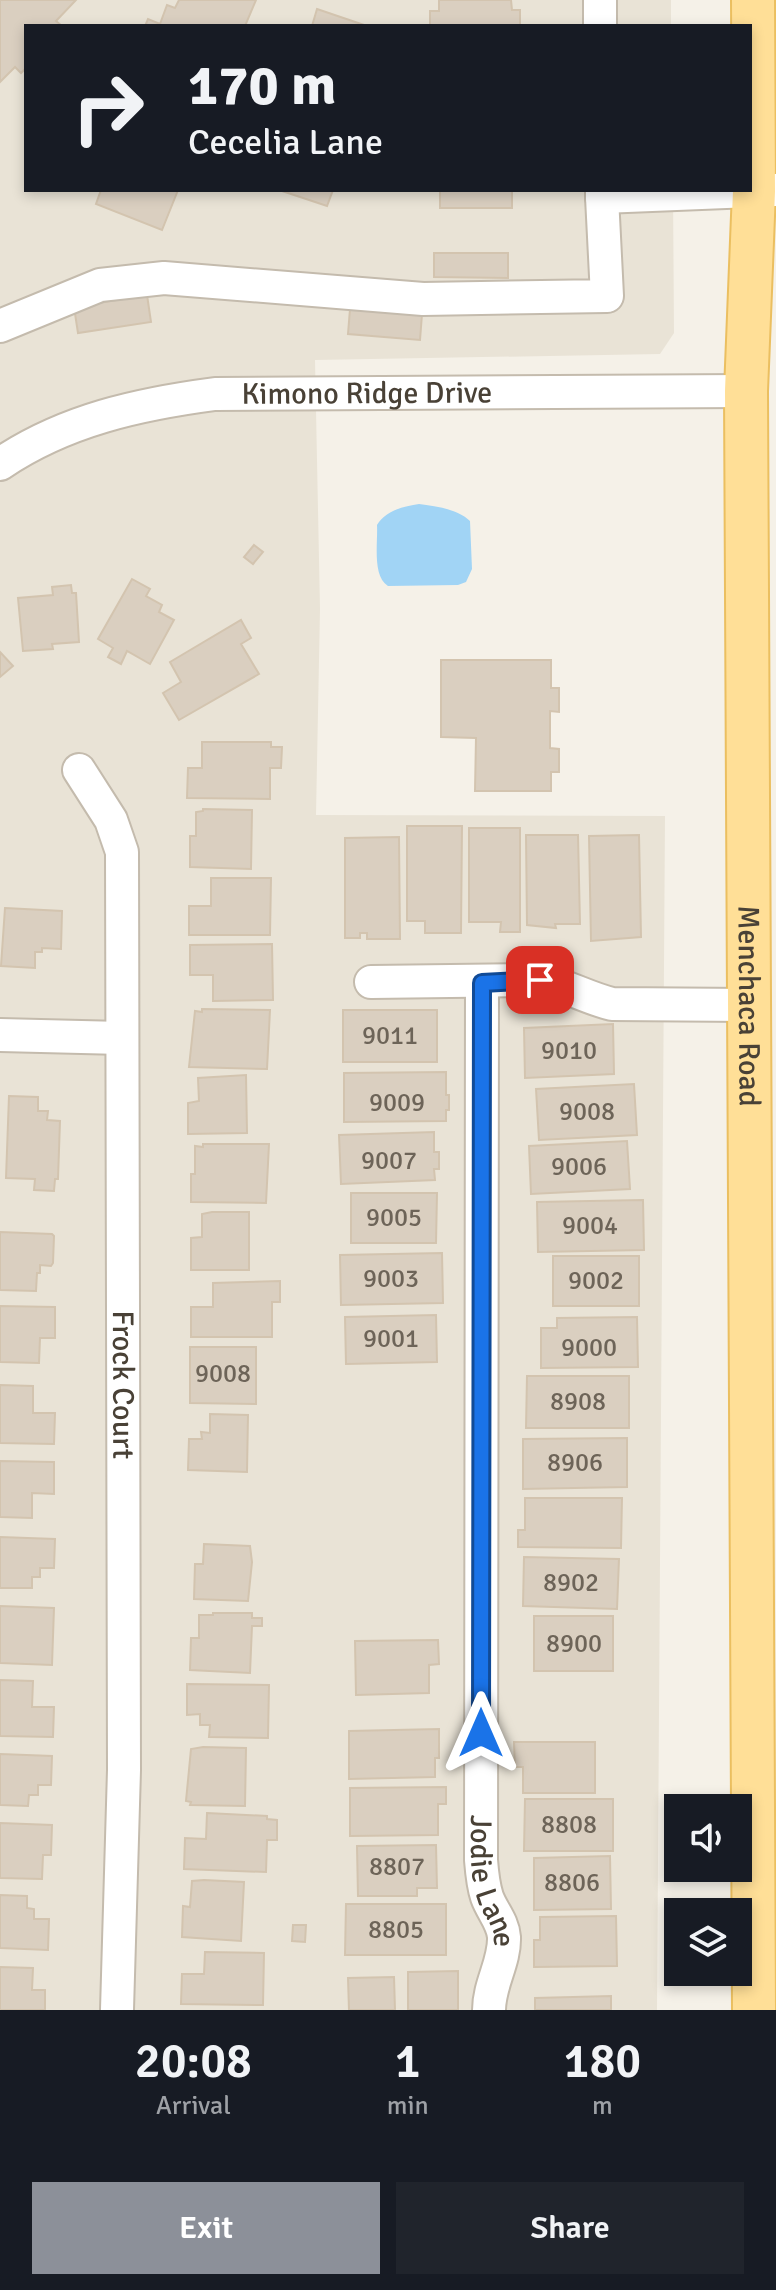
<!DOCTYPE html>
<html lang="en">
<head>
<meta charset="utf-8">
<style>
  body { margin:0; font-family:Signika,sans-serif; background:#20242c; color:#f1f3f6; height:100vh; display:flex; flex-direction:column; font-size:30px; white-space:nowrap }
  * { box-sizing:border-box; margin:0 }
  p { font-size:26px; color:#9ea1a6 }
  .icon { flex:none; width:44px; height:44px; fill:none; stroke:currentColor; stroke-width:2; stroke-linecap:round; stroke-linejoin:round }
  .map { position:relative; height:2010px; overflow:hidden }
  .details { display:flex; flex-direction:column; background:#171b24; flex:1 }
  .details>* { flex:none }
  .guide { position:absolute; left:24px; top:24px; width:728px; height:168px; border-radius:0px; box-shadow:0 4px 12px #0003; background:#171b24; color:#f1f3f6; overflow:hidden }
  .controls { position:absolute; left:664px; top:1794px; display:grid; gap:16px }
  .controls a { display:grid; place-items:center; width:88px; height:88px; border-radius:0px; background:#171b24; box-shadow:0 4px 12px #0003; font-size:40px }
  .pin { position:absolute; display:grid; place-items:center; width:68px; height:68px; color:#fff; margin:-34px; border-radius:16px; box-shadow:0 4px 12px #0006 }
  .me { position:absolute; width:88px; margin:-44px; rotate:0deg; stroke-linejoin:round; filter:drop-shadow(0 0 6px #0008) }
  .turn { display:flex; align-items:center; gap:28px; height:168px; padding:0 32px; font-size:36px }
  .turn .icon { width:104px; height:104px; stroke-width:2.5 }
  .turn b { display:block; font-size:56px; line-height:68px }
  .eta { display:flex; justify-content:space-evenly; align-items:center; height:136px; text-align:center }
  .eta b { font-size:48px; font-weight:600; line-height:56px }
  .button { display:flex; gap:16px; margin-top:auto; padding:16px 32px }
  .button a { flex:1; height:92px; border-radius:0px; background:#8c9099; color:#fff; font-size:32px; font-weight:600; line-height:92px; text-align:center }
  .button a+a { background:#20242c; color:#f1f3f6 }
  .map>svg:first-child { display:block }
</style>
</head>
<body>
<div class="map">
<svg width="776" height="2010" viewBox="0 0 776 2010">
  <rect width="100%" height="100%" fill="#f5f1e8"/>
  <polygon fill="#e9e3d6" points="0,0 671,0 671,26 26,26 26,190 673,190 674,333 660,354 315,360 320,609 316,815 665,816 657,2010 0,2010"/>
  <path fill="#a1d4f5" d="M 419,504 C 435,506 458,509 470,521 L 472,569 L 466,582 L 458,585 L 388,586 C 372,576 378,543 377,525 C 385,511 404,506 419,504 Z"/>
  <g fill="#dacfc0" stroke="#d3c4af" stroke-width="2">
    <polygon points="0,0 76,0 56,21 62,26 26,26 26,68 21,73 15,67 0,82"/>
    <polygon points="179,0 256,0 245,26 145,26 148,19 160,24 167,5 175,8"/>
    <polygon points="439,0 511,0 512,10 520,10 520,26 430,26 430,11 439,11"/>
    <polygon points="317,9 367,26 312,26"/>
    <polygon points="101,190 178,190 162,230 96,204"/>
    <polygon points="279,190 333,190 327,206"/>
    <rect x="440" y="190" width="72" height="18"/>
    <polygon points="434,253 508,253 508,278 434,277"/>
    <polygon points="147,295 151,322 78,333 74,307"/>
    <polygon points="350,309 422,314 420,340 348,334"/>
    <polygon points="254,545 263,552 253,564 244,557"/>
    <polygon points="132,579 150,589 146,596 162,605 159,612 174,620 150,664 127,651 121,664 108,657 113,648 98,639"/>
    <polygon points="71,585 72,593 76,593 79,642 52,644 53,649 23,651 18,598 53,595 52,587"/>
    <polygon points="241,620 251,638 241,644 259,674 179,720 163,693 181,682 170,662"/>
    <polygon points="0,652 13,666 0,677"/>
    <polygon points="441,660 551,660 551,688 559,688 559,712 550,711 550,748 559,749 559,772 551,772 551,791 475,791 476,738 441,737"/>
    <polygon points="202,742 271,742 271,747 282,747 281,768 270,768 270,799 187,798 188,768 202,768"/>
    <polygon points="203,809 252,810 251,869 190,867 190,836 196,836 196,812 203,811"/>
    <polygon points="407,826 462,826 461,933 425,933 425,921 407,921"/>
    <polygon points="469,828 520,828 520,932 500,932 501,922 469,922"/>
    <polygon points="526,835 578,835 580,924 555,924 556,928 527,925"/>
    <polygon points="639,835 641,937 591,941 589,836"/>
    <polygon points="399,837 400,939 367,939 367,933 360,933 360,938 345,938 345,838"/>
    <polygon points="211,878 271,878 270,935 189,935 189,906 211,906"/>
    <polygon points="5,908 62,911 61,949 42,948 42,952 35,952 35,968 1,966"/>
    <polygon points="272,944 273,1000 213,1001 213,975 190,975 190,945"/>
    <polygon points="202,1009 270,1010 267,1069 189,1067 195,1011 202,1012"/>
    <rect x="343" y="1010" width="94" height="52"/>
    <polygon points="613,1024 614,1074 525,1078 524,1028"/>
    <polygon points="446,1072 446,1095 449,1095 449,1110 446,1110 446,1121 344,1122 344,1073"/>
    <polygon points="246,1075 247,1133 188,1134 188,1103 199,1101 198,1078"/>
    <polygon points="634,1084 637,1135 539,1140 536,1089"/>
    <polygon points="9,1096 38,1097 38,1111 48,1111 47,1120 60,1121 58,1179 55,1179 54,1191 34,1190 35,1179 6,1178"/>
    <polygon points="434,1132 434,1152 439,1152 439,1169 434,1169 435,1180 341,1184 339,1135"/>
    <polygon points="627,1141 630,1189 531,1194 529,1146"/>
    <polygon points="203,1144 269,1144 266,1203 191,1202 191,1174 195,1174 195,1146 203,1147"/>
    <polygon points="351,1193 437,1193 436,1243 351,1243"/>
    <polygon points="643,1200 644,1250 538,1252 537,1202"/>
    <polygon points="212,1212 249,1212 249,1270 191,1270 191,1238 202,1237 202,1214"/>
    <polygon points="0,1232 52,1234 54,1236 53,1263 51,1266 40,1265 40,1273 37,1273 36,1291 0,1290"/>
    <polygon points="442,1253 443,1303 341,1305 340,1255"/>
    <rect x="553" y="1256" width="86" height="50"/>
    <polygon points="280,1281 280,1302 272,1302 272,1337 191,1337 191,1307 213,1307 213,1283"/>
    <polygon points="0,1306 55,1307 55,1338 40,1338 39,1363 0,1362"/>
    <polygon points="436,1315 437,1362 346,1364 345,1317"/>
    <polygon points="637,1317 638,1367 541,1368 541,1328 557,1328 557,1318"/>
    <polygon points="190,1347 256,1347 256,1404 190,1403"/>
    <polygon points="527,1376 629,1376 629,1428 526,1428"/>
    <polygon points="0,1385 33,1386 33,1413 55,1413 54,1444 0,1443"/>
    <polygon points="210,1414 248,1415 247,1472 188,1470 189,1439 202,1439 201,1432 210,1433"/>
    <polygon points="627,1438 627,1487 523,1489 523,1439"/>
    <polygon points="0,1461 54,1462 54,1494 32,1493 32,1518 0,1517"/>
    <polygon points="525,1498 622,1498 621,1548 518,1547 518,1530 525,1530"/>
    <polygon points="0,1537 55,1539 54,1568 40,1568 40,1577 32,1577 32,1588 0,1588"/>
    <polygon points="204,1544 250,1546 252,1562 248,1601 194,1599 195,1564 203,1564"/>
    <polygon points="524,1557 619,1559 617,1609 523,1606"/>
    <polygon points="0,1606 54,1608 52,1665 0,1663"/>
    <polygon points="213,1613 252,1613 252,1618 262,1618 262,1626 252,1626 250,1673 190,1670 191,1638 199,1638 199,1615 213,1615"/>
    <rect x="534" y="1616" width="79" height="55"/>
    <polygon points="438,1640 439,1664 429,1665 429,1693 356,1695 355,1641"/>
    <polygon points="0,1680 33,1681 32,1707 54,1707 53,1737 0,1736"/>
    <polygon points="187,1684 269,1685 268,1738 209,1737 210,1725 200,1725 200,1714 187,1715"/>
    <polygon points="439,1729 439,1758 435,1758 435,1777 349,1779 349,1731"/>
    <polygon points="514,1742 595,1742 595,1793 523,1793 523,1767 515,1767"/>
    <polygon points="203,1747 246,1748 245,1806 190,1805 191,1802 186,1801 191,1749"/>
    <polygon points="0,1754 52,1756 51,1785 38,1785 38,1795 29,1795 28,1806 0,1805"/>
    <polygon points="446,1787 446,1804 438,1804 438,1835 350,1836 350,1788"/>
    <polygon points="525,1799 613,1799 613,1851 524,1851"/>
    <polygon points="207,1813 267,1816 267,1819 277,1820 277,1840 267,1840 266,1872 184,1869 185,1838 206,1839"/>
    <polygon points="0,1823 52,1825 51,1855 43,1855 42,1879 0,1878"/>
    <polygon points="436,1845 437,1888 417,1888 417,1896 358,1896 357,1846"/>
    <polygon points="610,1856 611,1909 534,1910 534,1858"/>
    <polygon points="204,1880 244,1882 241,1941 182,1937 183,1906 190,1907 192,1881"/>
    <polygon points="0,1895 27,1896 27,1908 34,1909 34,1919 49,1919 48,1950 0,1948"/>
    <polygon points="346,1904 446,1904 446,1955 345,1955"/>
    <polygon points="616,1916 617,1966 534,1967 534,1940 540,1940 540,1917"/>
    <polygon points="293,1925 306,1925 305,1942 292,1941"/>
    <polygon points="205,1952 264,1953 263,2005 181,2004 182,1974 204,1974"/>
    <polygon points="0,1967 33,1968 32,1990 45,1990 45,2010 0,2010"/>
    <polygon points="458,1971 458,2010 408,2010 408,1972"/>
    <polygon points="394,1977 395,2010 349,2010 348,1978"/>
    <polygon points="611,1996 611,2010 535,2010 535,1998"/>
  </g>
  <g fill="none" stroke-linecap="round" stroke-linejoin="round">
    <g stroke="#c4bbad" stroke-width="36">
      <g id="minor">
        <polyline points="600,0 600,26"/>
        <polyline points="602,190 602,197 776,190"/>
        <polyline points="0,326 100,285 164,278 423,299 607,296 602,197"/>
        <path id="s1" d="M 0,464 C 65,420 139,404 215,394 L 746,391"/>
        <path id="s2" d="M 79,770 L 111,820 L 122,852 L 124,1770 L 117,2010"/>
        <path d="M 371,982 L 540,980 C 566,985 587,998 612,1004 L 750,1005"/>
        <path id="s3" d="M 482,983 L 481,1860 C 482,1873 483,1885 487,1897 C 492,1911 503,1922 504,1937 C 505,1962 489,1984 489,2010"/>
        <polyline points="0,1035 122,1038"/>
      </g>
    </g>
    <g stroke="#ebbf60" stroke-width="46">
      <g id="major">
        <path id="s4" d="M 753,0 L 754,191 L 746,391 L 754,2010"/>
      </g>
    </g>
    <use href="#minor" stroke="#fff" stroke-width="32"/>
    <use href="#major" stroke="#ffdf97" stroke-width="42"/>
  </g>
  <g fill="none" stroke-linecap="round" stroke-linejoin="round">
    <g stroke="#114b97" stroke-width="20">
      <polyline id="route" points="481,1733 482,983 540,980"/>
    </g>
    <use href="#route" stroke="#1a73e8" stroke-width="14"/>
  </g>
  <g text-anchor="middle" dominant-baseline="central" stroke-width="6" stroke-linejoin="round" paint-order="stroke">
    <g font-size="26" fill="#6d6458">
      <text x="390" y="1036">9011</text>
      <text x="569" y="1051">9010</text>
      <text x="397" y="1103">9009</text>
      <text x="587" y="1112">9008</text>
      <text x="389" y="1161">9007</text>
      <text x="579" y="1167">9006</text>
      <text x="394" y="1218">9005</text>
      <text x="590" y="1226">9004</text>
      <text x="391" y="1279">9003</text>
      <text x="596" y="1281">9002</text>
      <text x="391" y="1339">9001</text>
      <text x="589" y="1348">9000</text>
      <text x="223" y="1374">9008</text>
      <text x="578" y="1402">8908</text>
      <text x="575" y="1463">8906</text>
      <text x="571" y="1583">8902</text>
      <text x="574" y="1644">8900</text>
      <text x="569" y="1825">8808</text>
      <text x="397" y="1867">8807</text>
      <text x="572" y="1883">8806</text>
      <text x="396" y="1930">8805</text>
    </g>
    <g font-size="30" fill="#494136" stroke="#fff">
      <text stroke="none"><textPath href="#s1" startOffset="380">Kimono Ridge Drive</textPath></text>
      <text stroke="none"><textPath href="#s4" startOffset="1006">Menchaca Road</textPath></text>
      <text stroke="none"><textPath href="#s2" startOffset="626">Frock Court</textPath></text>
      <text stroke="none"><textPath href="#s3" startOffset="900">Jodie Lane</textPath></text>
    </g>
  </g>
</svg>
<div class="controls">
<a><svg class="icon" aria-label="sound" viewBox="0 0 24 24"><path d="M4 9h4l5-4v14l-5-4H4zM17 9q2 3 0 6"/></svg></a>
<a><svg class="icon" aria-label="layers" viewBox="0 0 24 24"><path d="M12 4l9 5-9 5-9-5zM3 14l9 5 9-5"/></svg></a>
</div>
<div class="pin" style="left:540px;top:980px;background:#d93025"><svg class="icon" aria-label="arrive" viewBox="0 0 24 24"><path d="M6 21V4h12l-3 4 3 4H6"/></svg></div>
<svg class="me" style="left:481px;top:1733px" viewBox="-20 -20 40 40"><path d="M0-17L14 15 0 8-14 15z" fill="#1a73e8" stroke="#fff" stroke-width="4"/></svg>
<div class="guide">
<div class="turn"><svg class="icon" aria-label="right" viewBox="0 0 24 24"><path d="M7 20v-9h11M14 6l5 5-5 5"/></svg><div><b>170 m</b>Cecelia Lane</div></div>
</div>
</div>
<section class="details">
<div class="eta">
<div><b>20:08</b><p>Arrival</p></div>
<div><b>1</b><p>min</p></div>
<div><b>180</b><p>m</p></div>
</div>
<div class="button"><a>Exit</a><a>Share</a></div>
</section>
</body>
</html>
